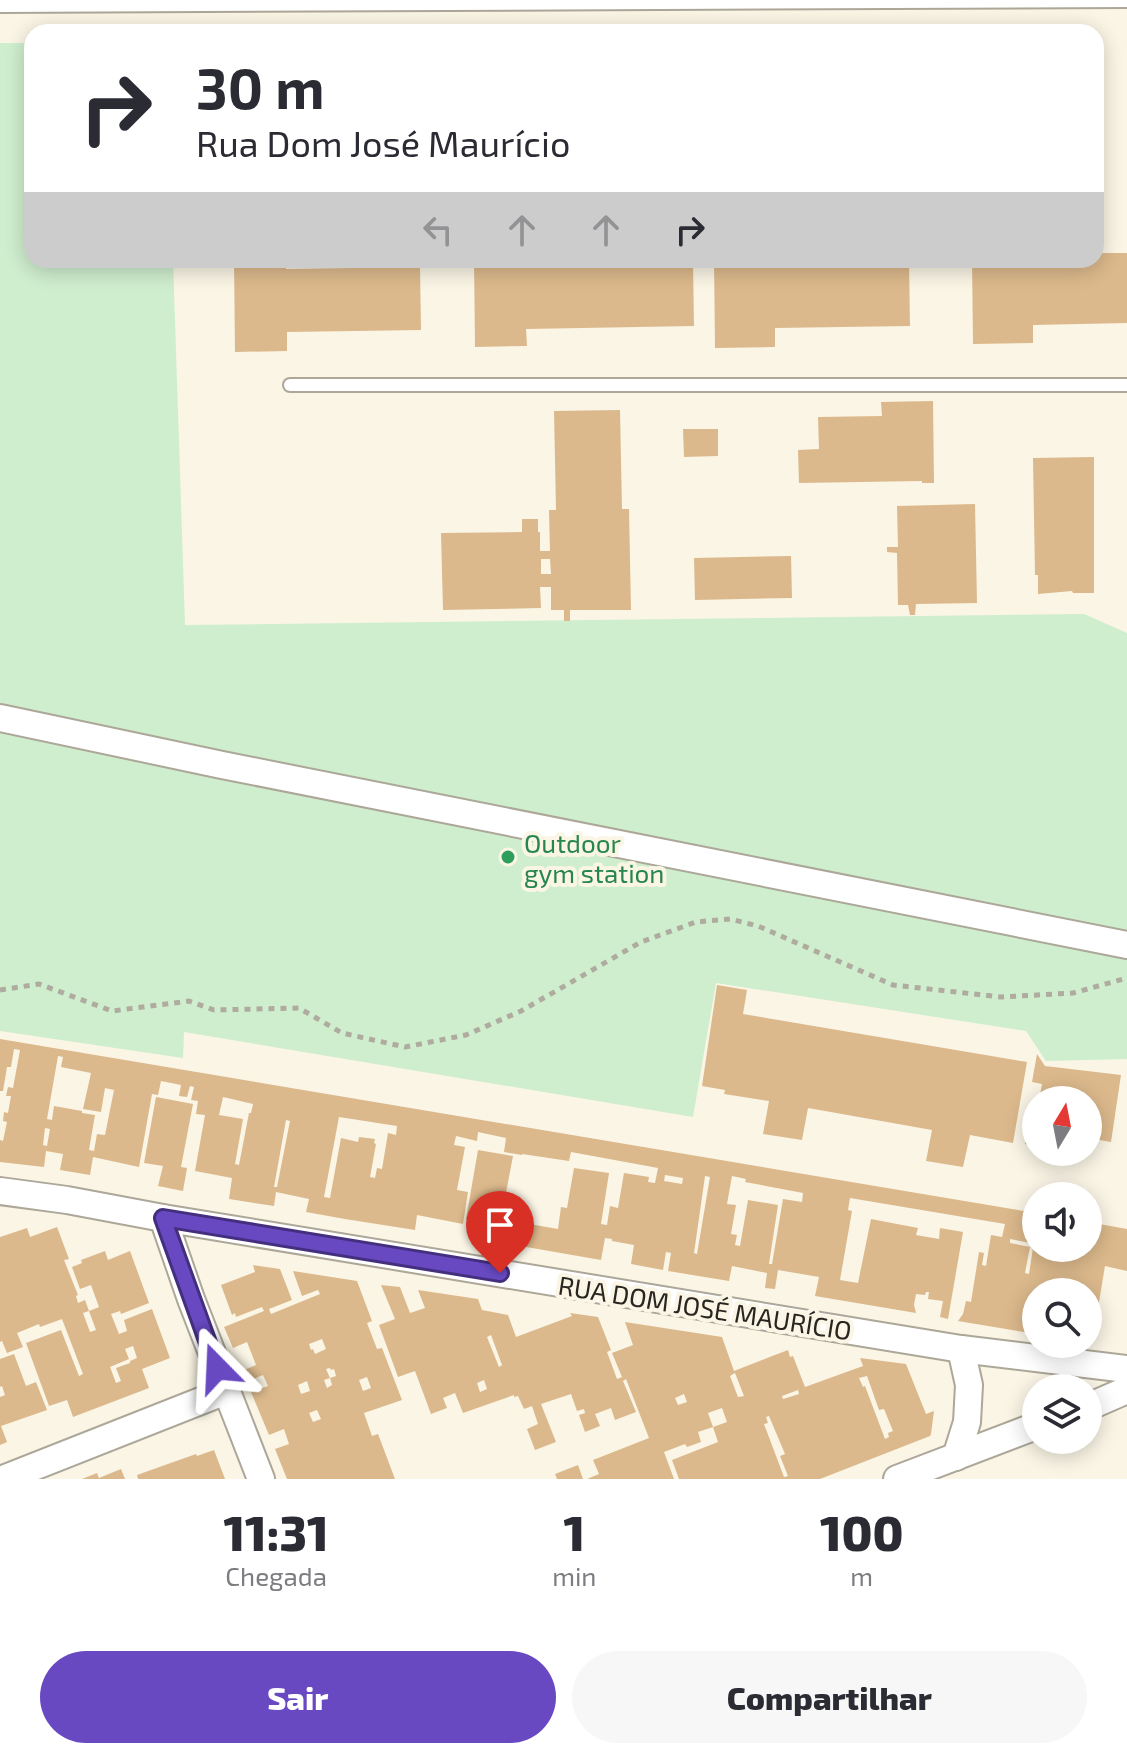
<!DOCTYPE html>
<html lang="pt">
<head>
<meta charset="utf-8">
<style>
  body { margin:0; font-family:"Exo 2",sans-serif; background:#f7f7f7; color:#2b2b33; height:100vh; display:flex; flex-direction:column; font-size:30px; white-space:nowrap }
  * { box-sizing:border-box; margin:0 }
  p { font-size:26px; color:#7c7c81 }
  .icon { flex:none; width:44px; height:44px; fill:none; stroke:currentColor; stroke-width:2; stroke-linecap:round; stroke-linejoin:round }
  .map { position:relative; height:1479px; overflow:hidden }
  .panel { display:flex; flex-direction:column; background:#fff; flex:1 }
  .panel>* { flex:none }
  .guide { position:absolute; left:24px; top:24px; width:1080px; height:244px; border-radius:24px; box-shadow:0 4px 20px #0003; background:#fff; color:#2b2b33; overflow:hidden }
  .needle { width:52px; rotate:10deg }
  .controls { position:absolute; left:1022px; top:1086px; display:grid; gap:16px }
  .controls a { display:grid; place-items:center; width:80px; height:80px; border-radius:50%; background:#fff; box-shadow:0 4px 20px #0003; font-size:40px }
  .pin { position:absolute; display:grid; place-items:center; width:68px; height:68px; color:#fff; margin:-82px -34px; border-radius:50% 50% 50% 0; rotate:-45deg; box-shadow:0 0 8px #0007 }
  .pin .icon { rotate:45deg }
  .me { position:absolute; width:88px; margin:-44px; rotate:339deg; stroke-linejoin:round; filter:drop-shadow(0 0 6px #0008) }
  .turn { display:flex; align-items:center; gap:28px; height:168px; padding:0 40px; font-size:36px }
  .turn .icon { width:104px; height:104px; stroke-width:2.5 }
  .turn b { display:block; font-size:56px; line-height:68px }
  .lanes { display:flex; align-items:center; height:76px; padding:0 40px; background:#0003; justify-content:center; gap:40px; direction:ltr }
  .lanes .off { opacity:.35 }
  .eta { display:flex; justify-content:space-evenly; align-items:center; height:136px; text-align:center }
  .eta b { font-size:48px; font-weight:800; line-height:56px }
  .cta { display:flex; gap:16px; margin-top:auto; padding:16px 40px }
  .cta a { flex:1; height:92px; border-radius:48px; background:#6849c2; color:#fff; font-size:32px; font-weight:800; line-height:92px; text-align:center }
  .cta a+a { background:#f7f7f7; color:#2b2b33 }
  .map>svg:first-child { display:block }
</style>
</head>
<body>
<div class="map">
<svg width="1127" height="1479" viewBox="0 0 1127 1479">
  <rect width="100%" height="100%" fill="#faf5e5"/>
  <polygon fill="#cfeece" points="0,43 32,43 32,260 173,260 185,625 1084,614 1127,633 1127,1059 1046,1061 1026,1031 716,983 693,1117 184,1032 183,1058 0,1031"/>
  <g fill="#dcb98c" fill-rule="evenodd">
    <polygon points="1096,253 1127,253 1127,323 1033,325 1033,343 973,344 972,260 1096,260"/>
    <polygon points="234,260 285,260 286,269 420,267 421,330 287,332 287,351 235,352"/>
    <polygon points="474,260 525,260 525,264 693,262 694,326 526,329 527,346 475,347"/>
    <polygon points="714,260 909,260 910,326 775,328 775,347 715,348"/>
    <polygon points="933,401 934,483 922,483 922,481 799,483 798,450 819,449 818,417 882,416 881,402"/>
    <path d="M 620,410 L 622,509 L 629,509 L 631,610 L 570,610 L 570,621 L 564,621 L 564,610 L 551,610 L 551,587 L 540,587 L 541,608 L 443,610 L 441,533 L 522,532 L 522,519 L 538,519 L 538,532 L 540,532 L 540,551 L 550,551 L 549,510 L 556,510 L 554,411 ZM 541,559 L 550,559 L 551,574 L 541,574 Z"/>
    <polygon points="683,429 718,429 718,456 684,457"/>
    <polygon points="1094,457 1094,593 1073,593 1072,591 1038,594 1038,575 1035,575 1033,458"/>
    <polygon points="975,504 977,603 916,604 915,615 910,615 908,605 898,605 897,553 887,552 887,547 898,547 897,506"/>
    <polygon points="791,556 792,598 695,600 694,558"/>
    <polygon points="717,985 747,990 743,1014 1027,1062 1013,1143 970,1135 963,1167 926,1161 932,1130 808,1108 802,1140 763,1134 769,1101 724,1094 725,1090 702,1086"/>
    <path d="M 0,1039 L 1036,1213 L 1036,1232 L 1032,1231 L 1030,1243 L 1010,1239 L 1010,1243 L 1030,1247 L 1025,1273 L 1029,1274 L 1034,1241 L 1036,1241 L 1036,1248 L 1088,1248 L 1088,1222 L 1127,1229 L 1127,1271 L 1105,1266 L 1092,1344 L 1088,1343 L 1088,1292 L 1036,1292 L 1036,1334 L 958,1321 L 963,1314 L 966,1301 L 971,1302 L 979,1252 L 984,1253 L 982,1265 L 986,1266 L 991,1235 L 1002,1237 L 1005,1224 L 850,1198 L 848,1210 L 852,1211 L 840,1280 L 858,1283 L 871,1219 L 918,1228 L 916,1235 L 939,1239 L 940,1228 L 963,1232 L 948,1319 L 940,1317 L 943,1301 L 928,1299 L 929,1292 L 926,1292 L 925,1295 L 916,1294 L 914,1305 L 916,1313 L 815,1296 L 819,1277 L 778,1270 L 775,1289 L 765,1288 L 767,1273 L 732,1266 L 729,1281 L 668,1271 L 671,1253 L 666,1252 L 663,1270 L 631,1264 L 634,1245 L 612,1241 L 612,1239 L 605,1238 L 601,1260 L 509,1244 L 511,1222 L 502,1220 L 501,1225 L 466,1219 L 478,1150 L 513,1156 L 505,1198 L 515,1200 L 512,1221 L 558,1229 L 561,1207 L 567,1208 L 574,1168 L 609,1173 L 601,1224 L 607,1225 L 610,1206 L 618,1208 L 624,1173 L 649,1177 L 648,1182 L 655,1183 L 658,1168 L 571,1152 L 569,1161 L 522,1154 L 522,1155 L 504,1152 L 506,1138 L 478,1132 L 477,1141 L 456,1136 L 454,1145 L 465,1147 L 457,1190 L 468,1192 L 463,1224 L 417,1215 L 415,1230 L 345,1219 L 306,1212 L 309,1199 L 276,1192 L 274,1206 L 229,1199 L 232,1178 L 195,1171 L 205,1115 L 196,1114 L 198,1101 L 191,1100 L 194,1087 L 190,1086 L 187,1097 L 179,1096 L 181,1085 L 161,1081 L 158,1095 L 152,1094 L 139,1167 L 93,1157 L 90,1175 L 60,1170 L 63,1154 L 46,1151 L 44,1167 L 0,1162 L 0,1140 L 3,1141 L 7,1122 L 3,1121 L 4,1112 L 8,1113 L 11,1096 L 6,1096 L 8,1087 L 13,1088 L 20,1050 L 14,1049 L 11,1067 L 7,1067 L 3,1091 L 0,1091 ZM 58,1056 L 63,1057 L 61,1067 L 91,1073 L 83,1109 L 101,1112 L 105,1088 L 114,1090 L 105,1135 L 97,1134 L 94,1151 L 89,1150 L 95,1115 L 82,1113 L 82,1111 L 54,1106 L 52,1120 L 47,1119 ZM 223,1097 L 253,1104 L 251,1113 L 249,1113 L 239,1165 L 235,1164 L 243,1119 L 219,1115 ZM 339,1117 L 397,1126 L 396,1135 L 388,1133 L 382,1169 L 377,1168 L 375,1178 L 370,1177 L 376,1144 L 374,1143 L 375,1139 L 359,1137 L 358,1142 L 341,1138 L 330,1198 L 324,1197 ZM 286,1120 L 290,1121 L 277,1187 L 274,1187 ZM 45,1128 L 50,1129 L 47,1146 L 43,1145 ZM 665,1175 L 683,1178 L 682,1184 L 664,1181 ZM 705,1176 L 710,1177 L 697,1254 L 694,1253 ZM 732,1176 L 746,1179 L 745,1182 L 803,1193 L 802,1202 L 783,1199 L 772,1264 L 769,1264 L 778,1205 L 748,1200 L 740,1246 L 735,1245 L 737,1235 L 731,1234 L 736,1205 L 727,1204 Z"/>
    <polygon points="1037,1054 1045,1066 1121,1075 1111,1142 1088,1138 1088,1100 1039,1100 1042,1084 1032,1082"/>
    <polygon points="156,1097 193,1104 181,1167 187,1168 183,1191 158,1186 163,1166 144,1163"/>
    <polygon points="1026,1138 1036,1139 1036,1146 1025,1144"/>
    <path d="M 57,1227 L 69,1259 L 64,1260 L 78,1295 L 76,1296 L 78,1303 L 85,1300 L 89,1311 L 83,1313 L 90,1332 L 96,1330 L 89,1311 L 99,1307 L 91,1285 L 80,1289 L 72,1267 L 82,1263 L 81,1260 L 105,1251 L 108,1260 L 130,1251 L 149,1303 L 121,1314 L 120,1311 L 111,1314 L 119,1334 L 127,1331 L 124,1320 L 152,1309 L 170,1358 L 142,1369 L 149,1388 L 73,1417 L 67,1400 L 49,1406 L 26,1343 L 61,1330 L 79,1376 L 83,1374 L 62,1319 L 40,1327 L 39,1324 L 17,1333 L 23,1347 L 7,1353 L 2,1341 L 0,1342 L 0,1237 L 27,1228 L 30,1237 ZM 133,1346 L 137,1358 L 130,1361 L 130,1363 L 116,1368 L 121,1381 L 116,1383 L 110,1367 L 129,1359 L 125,1349 Z"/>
    <path d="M 253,1265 L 280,1269 L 292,1300 L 269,1309 L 271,1314 L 320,1294 L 318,1290 L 302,1296 L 293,1271 L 357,1281 L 372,1321 L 367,1323 L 377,1349 L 382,1348 L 402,1400 L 364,1413 L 372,1436 L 378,1434 L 395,1479 L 287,1479 L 275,1449 L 289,1444 L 284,1429 L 269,1435 L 251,1392 L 268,1386 L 263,1375 L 246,1382 L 242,1371 L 256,1365 L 247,1342 L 233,1348 L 224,1327 L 264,1311 L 262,1307 L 236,1317 L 235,1313 L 232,1315 L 221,1285 L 255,1272 ZM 322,1339 L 326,1349 L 315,1354 L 313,1349 L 311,1350 L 309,1344 ZM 330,1368 L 331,1370 L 334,1369 L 336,1376 L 330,1378 L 332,1385 L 327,1388 L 324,1380 L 330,1378 L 326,1369 ZM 367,1377 L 371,1388 L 363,1391 L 359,1380 ZM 307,1381 L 310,1391 L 301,1394 L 298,1385 ZM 317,1410 L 321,1419 L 313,1422 L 309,1413 Z"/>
    <path d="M 381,1285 L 400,1287 L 410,1313 L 425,1308 L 418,1290 L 478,1299 L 482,1310 L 508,1315 L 516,1337 L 572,1316 L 570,1313 L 598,1317 L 611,1350 L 607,1352 L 617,1379 L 622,1377 L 612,1353 L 633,1345 L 625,1322 L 722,1337 L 734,1371 L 788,1350 L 790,1357 L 793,1356 L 805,1387 L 863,1366 L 860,1358 L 906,1364 L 926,1414 L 934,1411 L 931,1434 L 930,1436 L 820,1479 L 679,1479 L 672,1460 L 718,1442 L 713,1427 L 727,1422 L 722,1408 L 708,1413 L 713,1427 L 698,1432 L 701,1442 L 687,1447 L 685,1444 L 664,1452 L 674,1479 L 587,1479 L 599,1474 L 593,1460 L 649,1438 L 626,1379 L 623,1381 L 636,1412 L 615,1420 L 611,1408 L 595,1414 L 600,1426 L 585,1432 L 579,1415 L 585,1413 L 584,1409 L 577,1411 L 571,1394 L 541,1404 L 556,1442 L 535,1450 L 527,1429 L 538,1424 L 532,1406 L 524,1409 L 518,1396 L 514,1397 L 514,1395 L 463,1413 L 455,1393 L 443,1398 L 447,1408 L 431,1414 L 415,1371 L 398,1377 L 379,1325 L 395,1319 ZM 491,1335 L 502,1365 L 499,1367 L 487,1337 ZM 735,1373 L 744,1396 L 738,1397 L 730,1376 ZM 867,1376 L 879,1410 L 884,1409 L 893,1431 L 888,1433 L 889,1437 L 885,1439 L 865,1386 L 863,1387 L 859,1378 ZM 484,1380 L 487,1389 L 480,1392 L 477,1383 ZM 798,1390 L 799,1394 L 783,1399 L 782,1396 ZM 684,1394 L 687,1402 L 678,1405 L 675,1398 ZM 769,1416 L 785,1454 L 780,1456 L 788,1476 L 784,1477 L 764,1424 L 768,1423 L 766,1417 Z"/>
    <polygon points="14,1354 26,1386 36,1382 47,1410 1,1426 7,1442 0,1445 0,1397 5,1395 2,1386 0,1387 0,1359"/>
    <polygon points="214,1450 225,1479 138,1479 137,1475 196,1454 197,1456"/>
    <polygon points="578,1465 583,1479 557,1479 555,1474"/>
    <polygon points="121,1469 125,1479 82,1479 97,1473 99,1478"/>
  </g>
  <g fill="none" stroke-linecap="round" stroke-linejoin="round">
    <g stroke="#aca798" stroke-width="16">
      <g id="lane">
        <polyline points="0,6 1127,1"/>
        <polyline points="290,385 1127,385"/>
      </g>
    </g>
    <g stroke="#aca798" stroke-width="30">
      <g id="street">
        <polyline points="0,718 222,765 1127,945"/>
        <polyline points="0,1191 67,1200 163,1218 961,1349 1127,1369"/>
        <polyline points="163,1218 191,1299 261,1479"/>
        <polyline points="1088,1407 1127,1390"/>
        <polyline points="956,1457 967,1422 969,1385 961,1349"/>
        <polyline points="3,1479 226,1391"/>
        <polyline points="897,1479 1036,1426"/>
      </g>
    </g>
    <polyline stroke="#afab9f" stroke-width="5" stroke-dasharray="6 6" stroke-linecap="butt" points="0,990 39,984 112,1011 189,1001 214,1010 299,1008 342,1033 405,1047 466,1035 521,1011 641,942 696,922 730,919 758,926 893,985 1001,997 1073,993 1127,978"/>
    <use href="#lane" stroke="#fff" stroke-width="12"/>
    <use href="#street" stroke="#fff" stroke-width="26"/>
  </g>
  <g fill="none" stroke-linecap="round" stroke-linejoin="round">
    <g stroke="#442f7e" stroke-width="20">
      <polyline id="route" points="217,1368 163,1218 500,1273"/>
    </g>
    <use href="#route" stroke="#6849c2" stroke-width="14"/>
  </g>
  <circle fill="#2e9e5b" stroke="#faf5e5" stroke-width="3" cx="508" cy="857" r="8"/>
  <g text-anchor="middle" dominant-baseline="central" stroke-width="8" stroke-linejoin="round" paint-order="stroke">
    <g font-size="26" fill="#27864d" stroke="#faf5e5" text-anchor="start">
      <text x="524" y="842">Outdoor<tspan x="524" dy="30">gym station</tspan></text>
    </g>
    <g font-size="26" fill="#282620" stroke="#faf5e5">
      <text transform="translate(705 1307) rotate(9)">RUA DOM JOSÉ MAURÍCIO</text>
    </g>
  </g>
</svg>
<div class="controls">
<a><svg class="needle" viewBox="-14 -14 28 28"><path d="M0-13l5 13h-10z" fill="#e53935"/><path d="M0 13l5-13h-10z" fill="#7c7c81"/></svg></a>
<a><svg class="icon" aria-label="sound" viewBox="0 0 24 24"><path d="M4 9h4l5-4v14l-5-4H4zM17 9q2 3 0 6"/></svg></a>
<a><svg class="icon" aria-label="search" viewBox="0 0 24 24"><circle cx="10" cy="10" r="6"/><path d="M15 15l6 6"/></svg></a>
<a><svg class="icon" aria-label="layers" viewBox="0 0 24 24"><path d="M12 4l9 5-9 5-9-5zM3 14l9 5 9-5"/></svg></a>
</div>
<div class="pin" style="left:500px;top:1273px;background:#d93025"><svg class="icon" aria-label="arrive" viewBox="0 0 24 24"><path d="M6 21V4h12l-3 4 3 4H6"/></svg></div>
<svg class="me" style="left:217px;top:1368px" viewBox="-20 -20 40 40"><path d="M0-17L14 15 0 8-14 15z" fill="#6849c2" stroke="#fff" stroke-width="4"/></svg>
<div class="guide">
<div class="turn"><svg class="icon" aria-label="right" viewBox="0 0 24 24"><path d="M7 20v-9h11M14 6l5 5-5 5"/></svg><div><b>30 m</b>Rua Dom José Maurício</div></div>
<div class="lanes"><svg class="icon off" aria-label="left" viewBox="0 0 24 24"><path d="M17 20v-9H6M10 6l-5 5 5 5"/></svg><svg class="icon off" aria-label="ahead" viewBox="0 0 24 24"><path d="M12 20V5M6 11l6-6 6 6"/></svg><svg class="icon off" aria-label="ahead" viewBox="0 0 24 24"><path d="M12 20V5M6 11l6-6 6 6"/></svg><svg class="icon" aria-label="right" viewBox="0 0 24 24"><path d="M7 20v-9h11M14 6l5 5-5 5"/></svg></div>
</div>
</div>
<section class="panel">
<div class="eta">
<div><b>11:31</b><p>Chegada</p></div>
<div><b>1</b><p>min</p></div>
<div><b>100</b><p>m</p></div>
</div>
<div class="cta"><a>Sair</a><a>Compartilhar</a></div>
</section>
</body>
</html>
